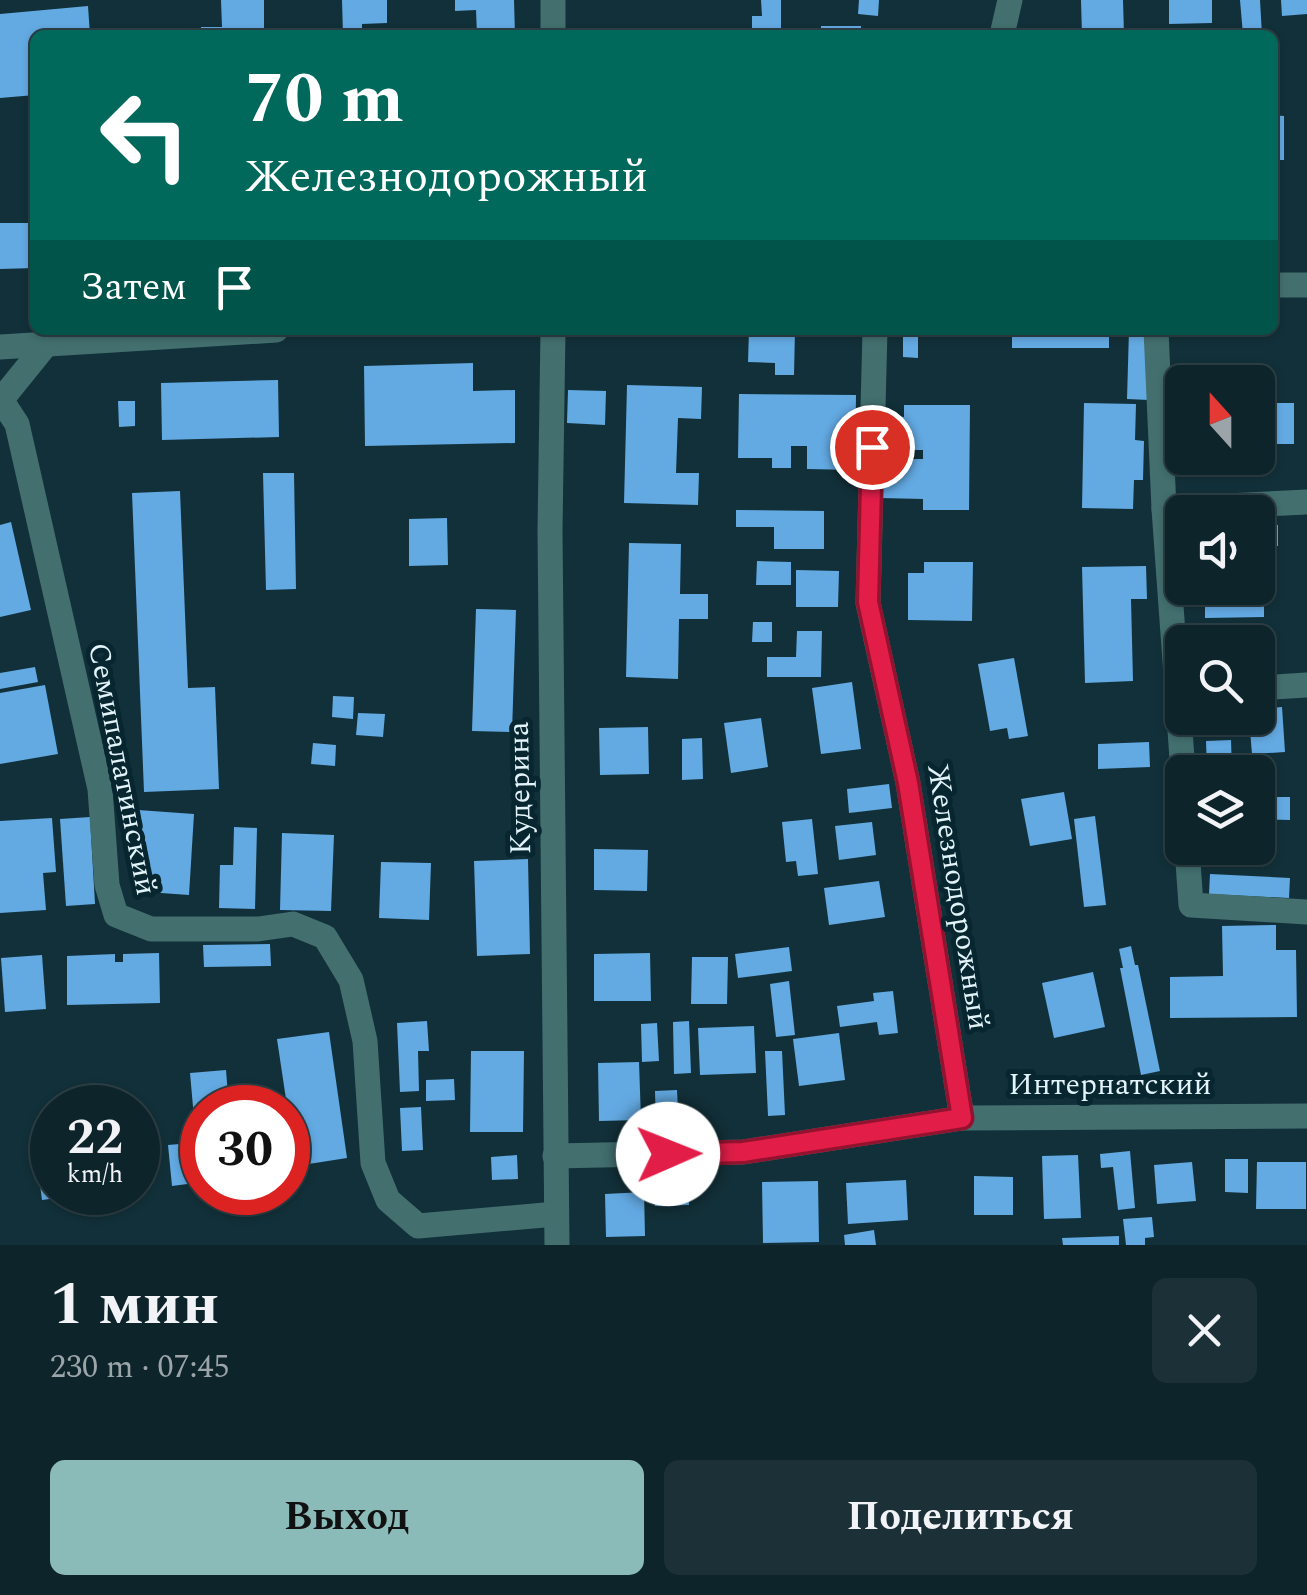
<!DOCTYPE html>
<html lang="ru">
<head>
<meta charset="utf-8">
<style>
  body { margin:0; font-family:Spectral,serif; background:#1c3037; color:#f1f3f6; height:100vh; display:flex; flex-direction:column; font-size:38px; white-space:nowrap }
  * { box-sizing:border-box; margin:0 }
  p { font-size:32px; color:#9ba4a9 }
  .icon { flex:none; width:55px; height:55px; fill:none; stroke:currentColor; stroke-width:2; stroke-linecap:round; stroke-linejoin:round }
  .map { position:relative; height:1245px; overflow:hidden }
  .panel { display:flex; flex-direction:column; background:#0e242b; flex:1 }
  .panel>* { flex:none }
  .guide { position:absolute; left:30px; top:30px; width:1248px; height:305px; border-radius:15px; box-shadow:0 2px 8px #0004,0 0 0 2px #2e4147; background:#00695c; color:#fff; overflow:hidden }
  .needle { width:65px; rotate:339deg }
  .controls { position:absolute; left:1165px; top:365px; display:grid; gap:20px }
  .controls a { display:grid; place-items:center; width:110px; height:110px; border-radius:15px; background:#0e242b; box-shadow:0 2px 8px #0004,0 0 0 2px #2e4147; font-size:50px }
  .speed { position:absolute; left:30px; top:1085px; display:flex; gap:20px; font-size:50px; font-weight:700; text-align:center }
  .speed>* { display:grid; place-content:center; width:130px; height:130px; border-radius:50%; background:#0e242b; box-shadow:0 2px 8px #0004,0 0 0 2px #2e4147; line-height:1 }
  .speed small { font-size:25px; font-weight:400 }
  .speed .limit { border:15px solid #d22; background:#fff; color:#111 }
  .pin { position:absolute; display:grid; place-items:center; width:85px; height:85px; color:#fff; margin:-42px; border:5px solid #fff; border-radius:50%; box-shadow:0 2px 10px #0007 }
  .me { position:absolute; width:110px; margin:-55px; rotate:89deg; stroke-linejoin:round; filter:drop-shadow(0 0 8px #0008) }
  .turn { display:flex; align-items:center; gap:35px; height:210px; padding:0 50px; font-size:45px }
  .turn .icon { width:130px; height:130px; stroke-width:2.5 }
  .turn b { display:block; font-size:70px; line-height:85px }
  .then { display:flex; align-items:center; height:95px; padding:0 50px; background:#0003; gap:20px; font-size:38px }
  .round { display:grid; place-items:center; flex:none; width:105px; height:105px; border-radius:15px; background:#1c3037 }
  .overview { display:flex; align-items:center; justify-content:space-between; height:170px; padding:0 50px }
  h1 { font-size:60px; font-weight:700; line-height:75px }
  .cta { display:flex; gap:20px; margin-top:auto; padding:20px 50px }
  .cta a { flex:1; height:115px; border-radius:15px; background:#8bbbb9; color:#111; font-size:40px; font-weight:700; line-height:115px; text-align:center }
  .cta a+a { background:#1c3037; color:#f1f3f6 }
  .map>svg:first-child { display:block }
</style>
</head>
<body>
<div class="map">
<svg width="1307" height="1245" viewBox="0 0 1307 1245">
  <rect width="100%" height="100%" fill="#123039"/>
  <g fill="#63a9e2">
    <polygon points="221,0 264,0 264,35 201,35 201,27 222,27"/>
    <polygon points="342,0 387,0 387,23 362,24 362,35 343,35"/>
    <polygon points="455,0 514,0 515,35 477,35 476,10 455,11"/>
    <polygon points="761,0 781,0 781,32 752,31 752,16 762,16"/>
    <polygon points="859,0 879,0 878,16 858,14"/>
    <polygon points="1081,0 1123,0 1124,35 1082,35"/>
    <polygon points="1169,0 1212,0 1212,23 1169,24"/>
    <polygon points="1240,0 1260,0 1262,35 1243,35"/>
    <polygon points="1281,0 1307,0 1307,14 1282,16"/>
    <polygon points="88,6 90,35 35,35 35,95 0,98 0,14"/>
    <rect x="821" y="26" width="40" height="9"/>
    <polygon points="1272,115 1284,116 1284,160 1272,160"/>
    <polygon points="0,223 35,223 35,268 0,269"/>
    <polygon points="749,330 795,330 794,375 775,375 775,363 748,362"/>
    <polygon points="1129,330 1151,330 1149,400 1127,399"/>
    <polygon points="903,333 918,333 918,358 903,357"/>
    <rect x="1012" y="333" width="97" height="15"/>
    <polygon points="473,363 473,391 515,390 515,443 365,446 364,366"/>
    <polygon points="278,380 279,437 162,440 161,383"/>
    <polygon points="627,385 702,387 701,419 678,418 676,473 699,473 698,505 624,503"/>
    <polygon points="568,390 606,391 605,425 567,423"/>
    <polygon points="739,394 856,395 855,470 807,469 807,446 791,446 791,468 772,468 772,458 738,458"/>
    <polygon points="118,401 135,401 135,426 119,427"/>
    <polygon points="1084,403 1136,404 1135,440 1144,441 1143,480 1134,480 1133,509 1082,508"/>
    <rect x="1258" y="403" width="36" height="41"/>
    <polygon points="904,405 970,405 969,510 923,510 923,499 881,498 881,483 895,483 895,459 923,459 923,450 895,450 896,416 904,417"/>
    <polygon points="263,473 294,473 296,589 266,590"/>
    <polygon points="180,491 188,688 215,687 219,789 144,792 132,493"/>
    <polygon points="736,510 824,511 824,549 774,549 774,527 736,527"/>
    <polygon points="447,518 448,565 409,566 409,519"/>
    <polygon points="11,522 31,610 0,617 0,525"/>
    <rect x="1259" y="525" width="19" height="21"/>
    <polygon points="629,543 681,544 680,594 708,594 708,619 679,619 678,679 626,677"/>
    <polygon points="757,561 791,562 791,585 756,585"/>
    <polygon points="924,562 973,562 972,621 908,620 908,573 924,573"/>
    <polygon points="1146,566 1147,599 1131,599 1133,681 1085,683 1082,567"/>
    <polygon points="796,570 839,571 838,607 796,607"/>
    <polygon points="1258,585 1264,585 1264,617 1205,618 1205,588 1258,588"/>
    <polygon points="476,609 516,610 512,732 472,731"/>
    <polygon points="753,622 772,622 772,642 752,642"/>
    <polygon points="797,631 822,631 821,677 767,677 767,657 796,657"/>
    <polygon points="1014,658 1028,736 1009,739 1007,728 990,731 978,664"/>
    <polygon points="35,667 38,682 0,689 0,673"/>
    <polygon points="852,682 861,749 821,754 812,688"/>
    <polygon points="45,685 58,754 0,764 0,693"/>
    <polygon points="333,696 354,697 353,719 332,717"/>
    <polygon points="1282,707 1285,752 1252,754 1249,718 1258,718 1258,709"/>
    <polygon points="358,713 385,714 383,737 356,735"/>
    <polygon points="761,718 768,767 731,773 724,723"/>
    <polygon points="648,727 649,774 600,775 599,728"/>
    <polygon points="702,738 703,779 682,780 682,739"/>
    <polygon points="1231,740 1232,772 1207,772 1206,741"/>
    <polygon points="1149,742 1150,767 1098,769 1098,744"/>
    <polygon points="313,743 336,745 335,766 311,764"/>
    <polygon points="889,784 892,808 849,813 847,789"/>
    <polygon points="1064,792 1072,839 1030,846 1021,799"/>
    <polygon points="1258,797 1290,797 1290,820 1258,819"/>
    <polygon points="138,810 194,814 189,895 133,891"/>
    <polygon points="1095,816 1106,905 1084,907 1074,819"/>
    <polygon points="90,817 95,904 66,906 60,819"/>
    <polygon points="52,818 56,872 43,873 46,910 0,913 0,821"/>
    <polygon points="812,819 818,874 798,876 796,861 786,862 782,822"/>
    <polygon points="872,822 876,855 839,860 835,826"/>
    <polygon points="234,827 257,828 255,909 219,908 220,865 233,865"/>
    <polygon points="282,833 334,835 331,911 280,910"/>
    <polygon points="594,849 648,850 647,891 594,890"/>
    <polygon points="528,859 530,954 477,956 474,861"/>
    <polygon points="381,862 431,863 429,920 379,918"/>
    <polygon points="1210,874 1290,878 1289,898 1209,894"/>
    <polygon points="879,881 885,917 829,925 824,888"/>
    <polygon points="1276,925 1276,950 1296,950 1297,1017 1170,1018 1170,977 1223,976 1222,926"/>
    <polygon points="270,944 271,966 204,967 203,945"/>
    <polygon points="1131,946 1135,965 1138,965 1160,1071 1141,1075 1120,968 1123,968 1119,949"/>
    <polygon points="789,947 792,971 738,978 735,954"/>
    <polygon points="159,953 160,1003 67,1005 67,956 115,954 115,962 123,962 123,954"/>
    <polygon points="650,953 651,1001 594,1001 594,954"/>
    <polygon points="42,955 46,1009 5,1012 1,958"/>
    <polygon points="692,957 728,957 727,1004 691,1004"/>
    <polygon points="1093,972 1105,1027 1054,1038 1042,983"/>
    <polygon points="789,981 795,1035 776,1037 770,984"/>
    <polygon points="893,991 898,1033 879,1035 877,1022 840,1027 837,1006 874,1001 873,993"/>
    <polygon points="427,1021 429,1051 418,1051 419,1091 400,1092 397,1023"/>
    <polygon points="689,1021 691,1073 674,1074 673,1022"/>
    <polygon points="657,1023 659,1061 642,1062 641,1024"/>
    <polygon points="754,1026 756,1073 700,1075 698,1028"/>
    <polygon points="329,1032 347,1158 296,1166 277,1039"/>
    <polygon points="839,1033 845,1080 799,1086 793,1039"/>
    <polygon points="471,1051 524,1051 523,1132 470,1132"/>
    <polygon points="765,1051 782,1051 785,1115 768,1116"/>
    <polygon points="639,1062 641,1120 599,1121 598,1063"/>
    <polygon points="226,1070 229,1108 202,1108 202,1163 198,1163 190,1073"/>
    <polygon points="454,1079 455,1100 426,1101 426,1080"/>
    <polygon points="677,1090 679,1130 656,1131 655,1091"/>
    <polygon points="421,1107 423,1150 402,1151 400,1108"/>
    <polygon points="191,1143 195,1183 172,1186 168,1145"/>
    <polygon points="52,1145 52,1192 80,1195 42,1200 35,1147"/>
    <polygon points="1130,1151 1135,1208 1118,1210 1113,1167 1101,1168 1100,1154"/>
    <polygon points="517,1155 518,1179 492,1180 491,1157"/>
    <polygon points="1078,1155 1081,1218 1044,1219 1042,1156"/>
    <polygon points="1225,1159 1248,1159 1248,1193 1225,1192"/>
    <polygon points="1192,1162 1196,1201 1157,1204 1154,1165"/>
    <polygon points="1257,1162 1306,1162 1306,1209 1256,1209"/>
    <polygon points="688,1175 689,1205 655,1206 654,1176"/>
    <polygon points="974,1176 1013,1177 1013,1215 974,1215"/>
    <polygon points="906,1180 908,1220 848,1224 846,1183"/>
    <polygon points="818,1181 819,1242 763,1243 762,1182"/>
    <polygon points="644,1192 645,1236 606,1237 605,1194"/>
    <polygon points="1152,1217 1154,1237 1145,1238 1145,1245 1126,1245 1123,1219"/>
    <polygon points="874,1230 876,1245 845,1245 844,1235"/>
    <polygon points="1119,1236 1119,1245 1063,1245 1062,1238"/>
  </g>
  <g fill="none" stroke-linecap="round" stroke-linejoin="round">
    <g stroke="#436f6f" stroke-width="25">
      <polyline points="553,35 553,0"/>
      <polyline points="1002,35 1010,0"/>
      <polyline points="1272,285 1307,285"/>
      <polyline points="553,330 550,531 557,1245"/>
      <polyline points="875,330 868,603 908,783 962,1118"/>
      <polyline points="1156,330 1164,509 1183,772"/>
      <polyline points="0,347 276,330"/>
      <polyline points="0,398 17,424 100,789 107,885 116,915 151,929 258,929 293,924 325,937 351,980 365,1041 373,1163 388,1200 418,1226 556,1214"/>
      <polyline points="2,399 44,347"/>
      <polyline points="1164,509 1307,502"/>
      <polyline points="1258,688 1307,685"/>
      <polyline points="1187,848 1191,905 1307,912"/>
      <polyline points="555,1156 743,1152 962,1118 1307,1116"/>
    </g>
  </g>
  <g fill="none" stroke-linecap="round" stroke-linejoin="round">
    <g stroke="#92132f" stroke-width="25">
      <polyline id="route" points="668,1154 743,1152 962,1118 908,783 868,602 872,447"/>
    </g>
    <use href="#route" stroke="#e11d48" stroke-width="18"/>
  </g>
  <g text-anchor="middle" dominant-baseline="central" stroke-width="10" stroke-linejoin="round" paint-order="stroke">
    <g font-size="30" fill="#e2f3f9" stroke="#07262f">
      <text transform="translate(122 769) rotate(79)">Семипалатинский</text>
      <text transform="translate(520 788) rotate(-91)">Кудерина</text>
      <text transform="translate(958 897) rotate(81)">Железнодорожный</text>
      <text x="1110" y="1085">Интернатский</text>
    </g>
  </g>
</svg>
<div class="controls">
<a><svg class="needle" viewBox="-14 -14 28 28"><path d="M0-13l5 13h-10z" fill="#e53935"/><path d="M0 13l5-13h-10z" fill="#9ba4a9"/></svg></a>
<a><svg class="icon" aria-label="sound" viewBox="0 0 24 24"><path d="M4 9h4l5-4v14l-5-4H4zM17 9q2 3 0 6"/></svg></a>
<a><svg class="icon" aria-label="search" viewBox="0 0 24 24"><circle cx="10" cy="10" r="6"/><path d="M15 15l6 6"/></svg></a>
<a><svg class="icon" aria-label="layers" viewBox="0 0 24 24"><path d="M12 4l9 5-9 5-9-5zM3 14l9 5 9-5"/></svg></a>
</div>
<div class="speed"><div>22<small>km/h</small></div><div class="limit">30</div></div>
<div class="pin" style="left:872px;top:447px;background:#d93025"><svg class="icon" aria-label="arrive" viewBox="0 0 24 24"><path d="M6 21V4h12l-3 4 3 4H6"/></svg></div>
<svg class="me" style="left:668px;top:1154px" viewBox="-20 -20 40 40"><circle r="19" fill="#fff"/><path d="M0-13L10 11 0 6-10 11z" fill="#e11d48"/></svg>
<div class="guide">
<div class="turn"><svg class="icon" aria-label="left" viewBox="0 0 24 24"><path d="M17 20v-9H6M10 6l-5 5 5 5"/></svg><div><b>70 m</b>Железнодорожный</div></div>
<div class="then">Затем<svg class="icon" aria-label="arrive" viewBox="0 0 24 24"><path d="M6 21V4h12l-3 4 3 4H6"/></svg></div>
</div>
</div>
<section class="panel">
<div class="overview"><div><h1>1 мин</h1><p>230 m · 07:45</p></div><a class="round"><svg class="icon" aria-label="close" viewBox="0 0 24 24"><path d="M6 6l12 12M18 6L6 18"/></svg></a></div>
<div class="cta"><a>Выход</a><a>Поделиться</a></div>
</section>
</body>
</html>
